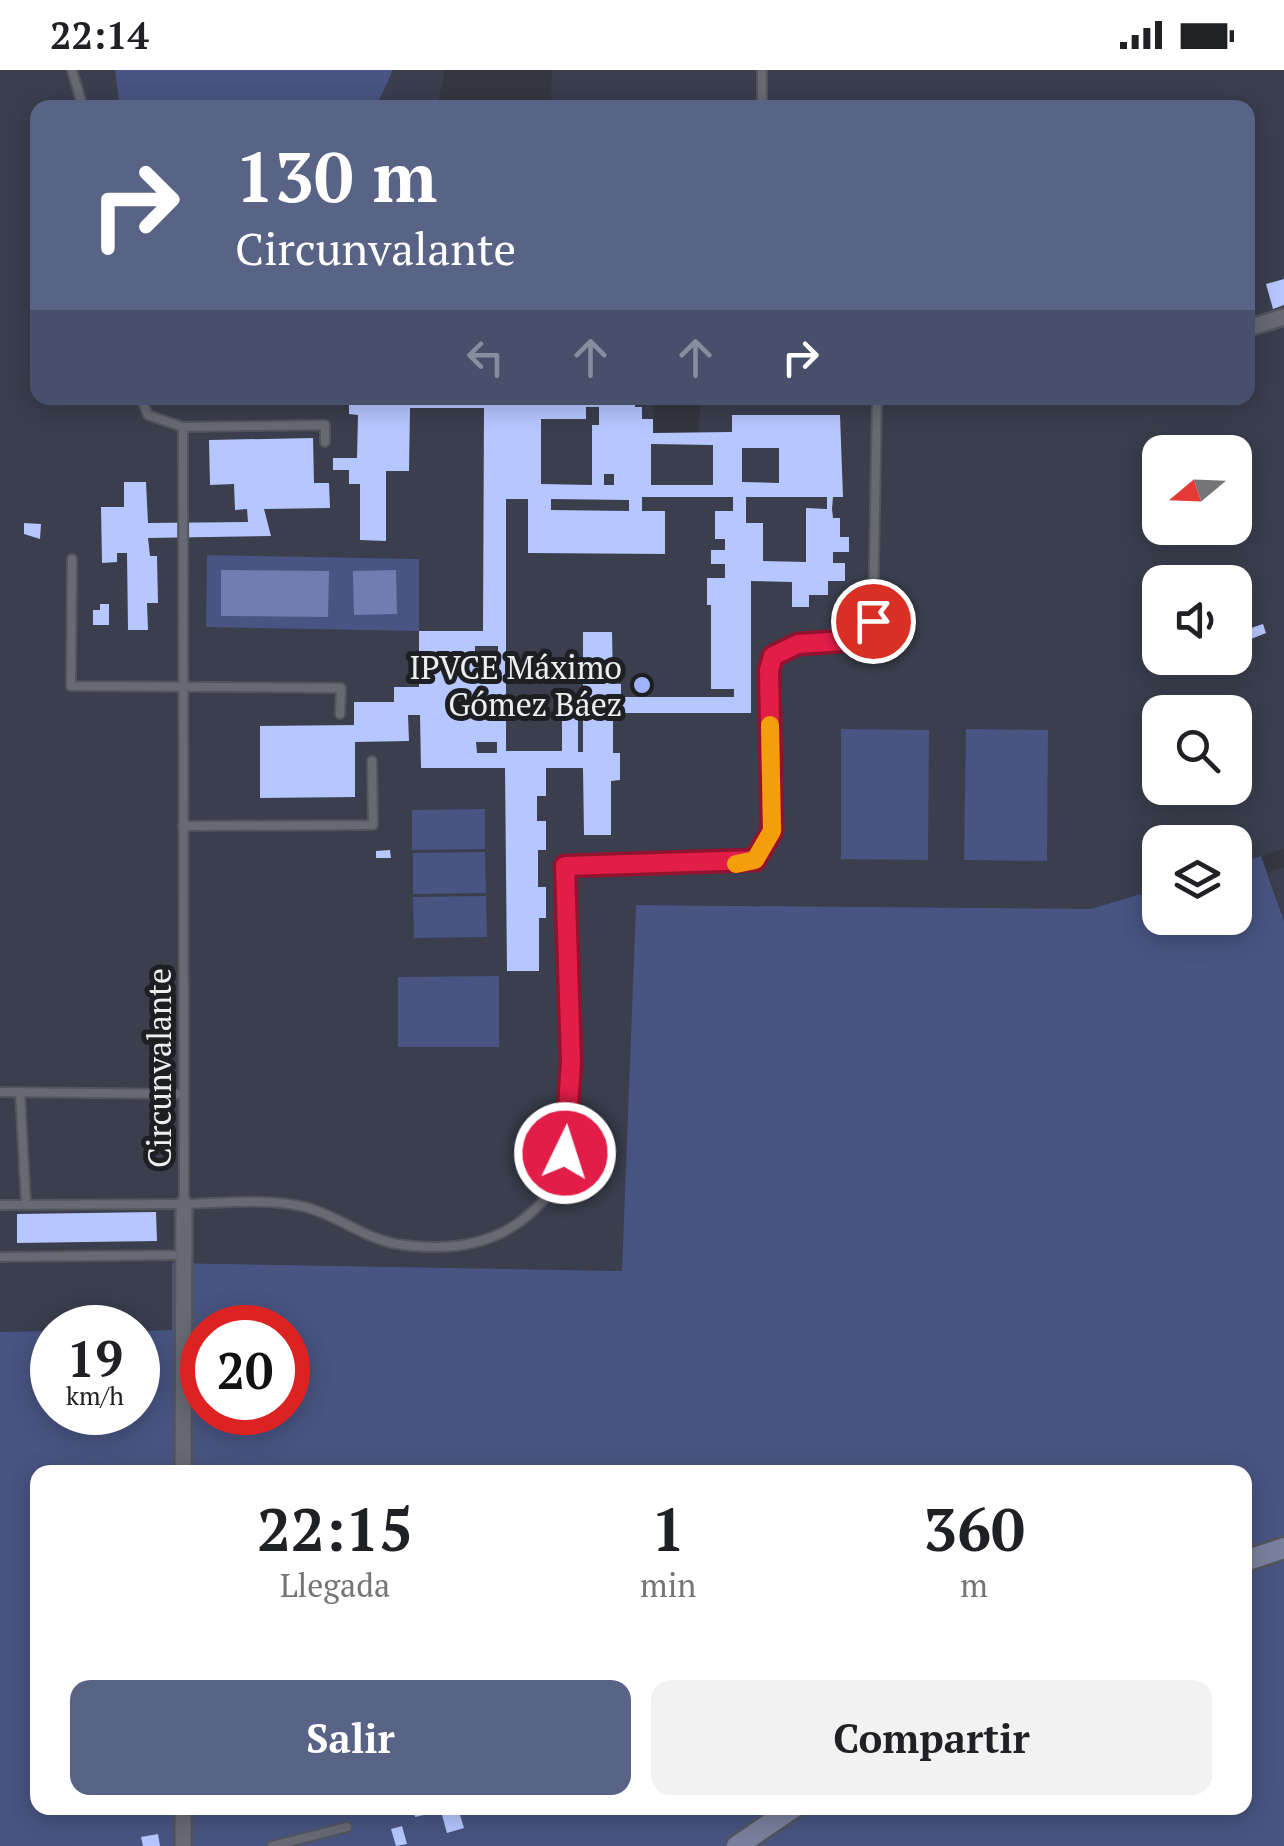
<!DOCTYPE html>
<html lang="es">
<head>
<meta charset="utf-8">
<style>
  body { margin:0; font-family:"PT Serif",serif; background:#f2f2f2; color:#202124; height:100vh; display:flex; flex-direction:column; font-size:38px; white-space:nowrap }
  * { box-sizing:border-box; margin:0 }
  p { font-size:32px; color:#757577 }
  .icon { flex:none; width:55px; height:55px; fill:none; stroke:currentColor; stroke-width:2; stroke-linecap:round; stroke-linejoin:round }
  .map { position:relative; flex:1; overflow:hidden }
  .details { position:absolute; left:30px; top:1395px; width:1222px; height:350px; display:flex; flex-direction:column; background:#fff; border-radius:20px; box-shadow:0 5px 25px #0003 }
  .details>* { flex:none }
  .top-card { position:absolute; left:30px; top:30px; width:1225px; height:305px; border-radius:20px; box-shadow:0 5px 25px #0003; background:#596386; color:#fff; overflow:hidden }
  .needle { width:65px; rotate:251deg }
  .tools { position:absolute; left:1142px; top:365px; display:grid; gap:20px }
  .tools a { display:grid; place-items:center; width:110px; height:110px; border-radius:20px; background:#fff; box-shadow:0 5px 25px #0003; font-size:50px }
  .speed { position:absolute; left:30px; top:1235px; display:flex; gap:20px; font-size:50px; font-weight:700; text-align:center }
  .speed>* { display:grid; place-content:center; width:130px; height:130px; border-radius:50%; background:#fff; box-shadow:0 5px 25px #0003; line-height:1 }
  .speed small { font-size:25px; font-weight:400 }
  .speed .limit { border:15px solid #d22; background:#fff; color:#111 }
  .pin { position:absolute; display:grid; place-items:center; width:85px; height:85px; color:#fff; margin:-42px; border:5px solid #fff; border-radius:50%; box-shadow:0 2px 10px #0007 }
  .me { position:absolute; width:110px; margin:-55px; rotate:4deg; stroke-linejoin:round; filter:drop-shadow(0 0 8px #0008) }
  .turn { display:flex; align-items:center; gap:35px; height:210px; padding:0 40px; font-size:45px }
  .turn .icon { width:130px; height:130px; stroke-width:2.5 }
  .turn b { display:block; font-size:70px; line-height:85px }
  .lanes { display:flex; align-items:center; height:95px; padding:0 40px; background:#0003; justify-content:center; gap:50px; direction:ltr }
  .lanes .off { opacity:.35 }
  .eta { display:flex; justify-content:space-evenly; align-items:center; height:170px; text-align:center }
  .eta b { font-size:60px; font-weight:800; line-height:70px }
  .button { display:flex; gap:20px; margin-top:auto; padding:20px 40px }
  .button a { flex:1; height:115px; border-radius:20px; background:#596386; color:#fff; font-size:40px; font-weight:800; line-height:115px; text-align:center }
  .button a+a { background:#f2f2f2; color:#202124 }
  .status { display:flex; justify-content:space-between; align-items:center; height:70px; padding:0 50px; background:#fff; direction:ltr }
  .status svg { height:28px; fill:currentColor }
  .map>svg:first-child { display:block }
</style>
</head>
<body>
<div class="status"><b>22:14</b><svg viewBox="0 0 49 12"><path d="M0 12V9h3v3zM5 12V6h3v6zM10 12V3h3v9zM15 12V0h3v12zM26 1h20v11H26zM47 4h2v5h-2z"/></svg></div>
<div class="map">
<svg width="1284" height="1776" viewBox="0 0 1284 1776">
  <rect width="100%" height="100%" fill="#353740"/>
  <g fill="#3a3e4d" fill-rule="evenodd">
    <path d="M 0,0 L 445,0 L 437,37 L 38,38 L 38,328 L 653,328 L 654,363 L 699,363 L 700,328 L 1248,328 L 1248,38 L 560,37 L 561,34 L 551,29 L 552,0 L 1284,0 L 1284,779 L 1235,794 L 1235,772 L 1160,772 L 1160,818 L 1091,839 L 637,835 L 623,1201 L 173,1193 L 172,1261 L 52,1258 L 52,1261 L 0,1262 ZM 1160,382 L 1235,382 L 1235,458 L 1160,458 ZM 1160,512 L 1235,512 L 1235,588 L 1160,588 ZM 1160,642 L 1235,642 L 1235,718 L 1160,718 Z"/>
    <polygon points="1284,797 1284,851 1268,802"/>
  </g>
  <g fill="#485481" fill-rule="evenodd">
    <polygon points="115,0 393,0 376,37 120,38"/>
    <polygon points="207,485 419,489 419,561 206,557"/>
    <polygon points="841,659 929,660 928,790 841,789"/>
    <polygon points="966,659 1048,660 1047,791 964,790"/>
    <polygon points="485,739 485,779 412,780 412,740"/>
    <polygon points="485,782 486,823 413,824 413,783"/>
    <path d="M 1261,786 L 1284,851 L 1284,1776 L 0,1776 L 0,1262 L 52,1261 L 52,1342 L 138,1342 L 138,1261 L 172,1260 L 172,1193 L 622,1201 L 636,835 L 1091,839 L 1160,818 L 1160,848 L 1235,848 L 1235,794 ZM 202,1258 L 288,1258 L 288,1342 L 202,1342 ZM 38,1402 L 1245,1402 L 1245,1738 L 38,1738 Z"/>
    <polygon points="486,826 487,867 414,868 413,827"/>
    <polygon points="499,906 499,977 398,977 398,907"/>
  </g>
  <g fill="#6f7db1">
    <polygon points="221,500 329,501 328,547 221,546"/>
    <polygon points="396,500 397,544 354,545 353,501"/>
  </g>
  <g fill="#b6c6ff" fill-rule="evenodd">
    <polygon points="1284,209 1284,235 1273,239 1266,214"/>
    <path d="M 357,328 L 635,328 L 635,337 L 642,337 L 642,349 L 653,349 L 653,363 L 732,362 L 732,345 L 840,345 L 843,427 L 833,427 L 832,439 L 833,448 L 840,448 L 840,467 L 849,467 L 849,482 L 833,482 L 833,493 L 845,493 L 845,511 L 828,511 L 828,525 L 809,525 L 809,537 L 792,537 L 792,512 L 751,511 L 751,643 L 613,643 L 613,683 L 620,683 L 620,710 L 611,711 L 611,765 L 584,765 L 583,698 L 546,698 L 546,726 L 537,726 L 537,751 L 546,751 L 546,780 L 538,780 L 538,817 L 546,817 L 546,848 L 539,848 L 539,901 L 507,901 L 505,698 L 421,698 L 420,645 L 408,645 L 409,671 L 355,672 L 355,727 L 260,728 L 260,656 L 354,655 L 354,632 L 394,632 L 394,617 L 419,617 L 419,561 L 483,561 L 484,338 L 410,338 L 409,401 L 386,401 L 386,471 L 360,470 L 360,414 L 349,414 L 349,400 L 333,400 L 333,388 L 357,388 L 358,345 L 349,344 L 349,332 L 357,332 ZM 586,337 L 599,337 L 599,355 L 592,355 L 592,415 L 541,414 L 541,349 L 586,349 ZM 651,374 L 713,375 L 713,415 L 651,415 ZM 742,378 L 779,378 L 779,413 L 742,412 ZM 604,404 L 614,404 L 614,415 L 604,415 ZM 642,427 L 733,427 L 733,441 L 715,441 L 715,469 L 725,469 L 725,480 L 711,480 L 711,494 L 725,494 L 725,508 L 707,508 L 707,535 L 711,535 L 711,619 L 734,619 L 734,627 L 621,627 L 621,614 L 613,613 L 612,562 L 583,562 L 583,629 L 562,629 L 562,681 L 506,681 L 506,429 L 528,429 L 528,483 L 665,484 L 665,441 L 642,441 ZM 746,427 L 827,427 L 827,439 L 806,438 L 806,492 L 763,491 L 763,453 L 746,453 ZM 551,429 L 629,430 L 629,441 L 551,440 ZM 475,576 L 498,576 L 498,587 L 475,588 ZM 578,643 L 583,643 L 583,682 L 578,682 ZM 476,672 L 497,672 L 497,683 L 477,683 Z"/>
    <polygon points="313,368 314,413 329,413 330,438 264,439 271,466 148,468 150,486 157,486 158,533 147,533 148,560 128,560 127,483 117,483 117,492 102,493 101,437 124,437 124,412 146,412 148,453 248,452 247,439 235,440 234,414 210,415 209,370"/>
    <polygon points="24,453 41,454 40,469 24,464"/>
    <polygon points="100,534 109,534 109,555 93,555 93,540 100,540"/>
    <polygon points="1263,554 1266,563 1251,569 1248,559"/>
    <polygon points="390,780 391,788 376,788 376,781"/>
    <polygon points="156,1142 157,1171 17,1173 17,1144"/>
    <rect x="138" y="1270" width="12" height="21"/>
    <polygon points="413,1738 427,1738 428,1744 415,1747"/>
    <polygon points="440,1738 458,1738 464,1758 447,1763"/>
    <polygon points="402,1756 407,1774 396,1776 391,1759"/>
    <polygon points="158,1764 160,1776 143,1776 141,1767"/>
  </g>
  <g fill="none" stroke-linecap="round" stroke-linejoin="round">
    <g stroke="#52555c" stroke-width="12">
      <g id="lane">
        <polyline points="72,0 83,38"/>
        <polyline points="762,38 762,0"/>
        <path d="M 141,328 L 148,345 L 183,357 L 184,1134 C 223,1133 266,1128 305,1137 C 337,1145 365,1169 397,1174 C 455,1183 508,1174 547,1126 C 588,1074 567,867 565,796 L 745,794 L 755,790 L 770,773 L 769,600 L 773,586 L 798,574 L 859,570 L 873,551 L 877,328"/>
        <polyline points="183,357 325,355 325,372"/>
        <polyline points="72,489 71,616 341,618 340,644"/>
        <polyline points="183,756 373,755 372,691"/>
        <polyline points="0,1022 184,1024"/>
        <polyline points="20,1022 26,1134"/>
        <polyline points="0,1135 184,1134"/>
        <polyline points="0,1187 184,1185"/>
        <polyline points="272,1776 347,1757"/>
      </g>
    </g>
    <g stroke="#52555c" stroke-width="20">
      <g id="street">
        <polyline points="1248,258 1284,247"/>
        <polyline points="183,1402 184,1134"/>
        <polyline points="183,1776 183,1738"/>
      </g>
    </g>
    <g stroke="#52555c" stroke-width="25">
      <g id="secondary">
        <polyline points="1245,1491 1284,1478"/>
        <polyline points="737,1776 793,1738"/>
      </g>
    </g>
    <use href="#lane" stroke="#676a74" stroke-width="8"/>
    <use href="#street" stroke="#676a74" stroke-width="15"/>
    <use href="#secondary" stroke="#78809c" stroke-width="20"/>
  </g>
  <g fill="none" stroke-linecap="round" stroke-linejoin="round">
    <g stroke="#92132f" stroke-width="25">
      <polyline id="route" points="565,1083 571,992 565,796 755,790 772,761 769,600 773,586 798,574 859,570 873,551"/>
    </g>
    <use href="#route" stroke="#e11d48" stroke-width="18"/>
    <polyline stroke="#f59e0b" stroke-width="18" points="736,794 755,790 772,761 770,655"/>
  </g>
  <circle fill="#9fb3fd" stroke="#1e1f23" stroke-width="4" cx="642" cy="615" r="10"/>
  <g text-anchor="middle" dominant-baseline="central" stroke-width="10" stroke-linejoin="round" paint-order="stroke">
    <g font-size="32" fill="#eceef4" stroke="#1e1f23" text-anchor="end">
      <text x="622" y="597">IPVCE Máximo<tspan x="622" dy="37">Gómez Báez</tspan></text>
    </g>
    <g font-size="32" fill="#eceef4" stroke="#1e1f23">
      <text transform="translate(159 998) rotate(-90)">Circunvalante</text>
    </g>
  </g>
</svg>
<div class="tools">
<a><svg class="needle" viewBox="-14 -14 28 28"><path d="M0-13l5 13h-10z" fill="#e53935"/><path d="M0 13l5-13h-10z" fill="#757577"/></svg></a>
<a><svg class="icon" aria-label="sound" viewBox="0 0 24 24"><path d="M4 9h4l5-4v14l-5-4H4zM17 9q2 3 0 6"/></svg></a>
<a><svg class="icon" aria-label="search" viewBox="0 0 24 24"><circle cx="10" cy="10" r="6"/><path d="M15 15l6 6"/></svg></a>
<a><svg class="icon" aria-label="layers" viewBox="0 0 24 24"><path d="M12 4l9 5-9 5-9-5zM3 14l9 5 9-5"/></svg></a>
</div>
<div class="speed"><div>19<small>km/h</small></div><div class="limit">20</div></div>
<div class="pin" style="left:873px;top:551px;background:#d93025"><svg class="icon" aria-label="arrive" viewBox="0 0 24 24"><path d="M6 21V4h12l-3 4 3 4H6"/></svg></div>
<svg class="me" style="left:565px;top:1083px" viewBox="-20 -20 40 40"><circle r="17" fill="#e11d48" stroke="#fff" stroke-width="3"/><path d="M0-11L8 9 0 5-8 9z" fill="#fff"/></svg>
<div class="top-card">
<div class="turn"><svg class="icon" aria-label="right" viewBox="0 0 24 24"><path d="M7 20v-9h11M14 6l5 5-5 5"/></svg><div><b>130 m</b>Circunvalante</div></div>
<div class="lanes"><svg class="icon off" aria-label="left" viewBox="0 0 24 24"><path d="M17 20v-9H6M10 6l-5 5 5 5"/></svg><svg class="icon off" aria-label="ahead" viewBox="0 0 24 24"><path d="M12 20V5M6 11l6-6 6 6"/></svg><svg class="icon off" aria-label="ahead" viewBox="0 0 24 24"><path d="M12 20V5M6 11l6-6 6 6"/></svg><svg class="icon" aria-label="right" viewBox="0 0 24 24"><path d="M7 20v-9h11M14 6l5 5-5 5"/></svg></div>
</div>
<section class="details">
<div class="eta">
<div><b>22:15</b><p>Llegada</p></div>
<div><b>1</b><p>min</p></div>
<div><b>360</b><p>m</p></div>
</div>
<div class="button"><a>Salir</a><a>Compartir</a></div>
</section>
</div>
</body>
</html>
